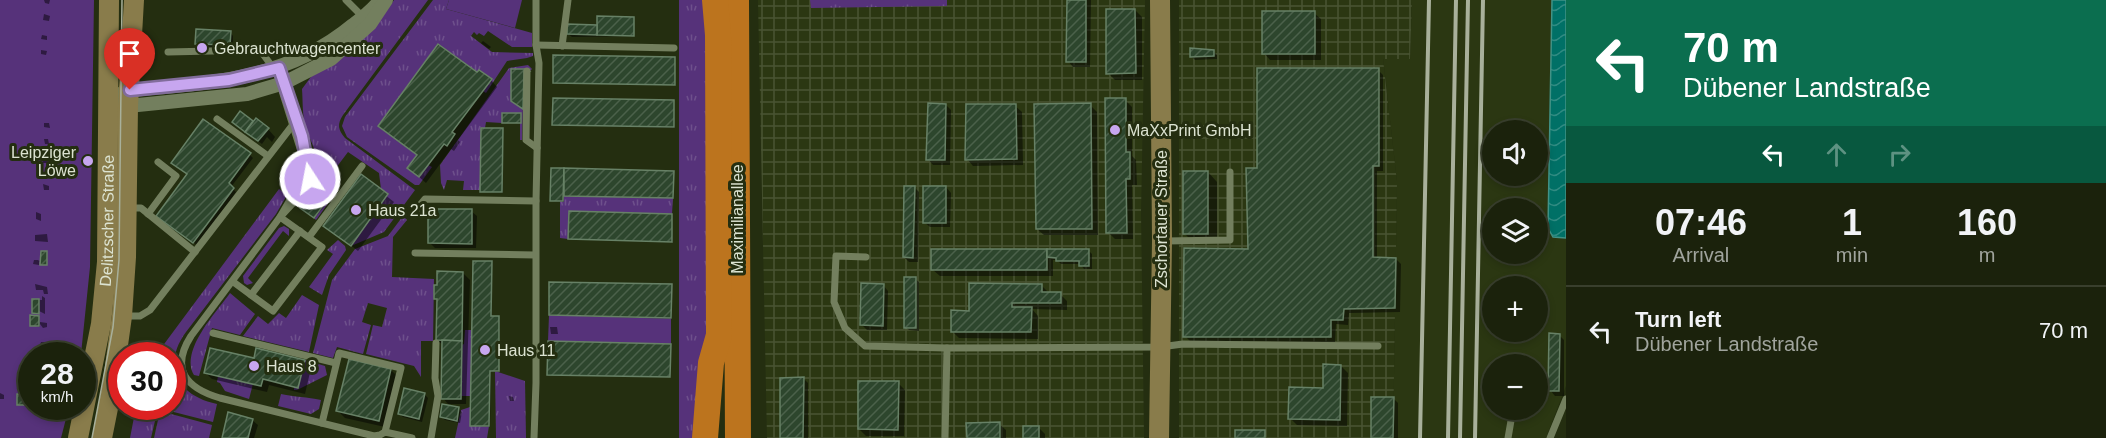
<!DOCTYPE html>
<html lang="en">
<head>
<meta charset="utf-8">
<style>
  body { margin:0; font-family:Arial,sans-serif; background:#282f1a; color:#f1f3f6; height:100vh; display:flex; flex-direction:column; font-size:22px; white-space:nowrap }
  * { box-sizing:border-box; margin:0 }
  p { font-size:20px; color:#a0a49d }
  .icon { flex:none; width:33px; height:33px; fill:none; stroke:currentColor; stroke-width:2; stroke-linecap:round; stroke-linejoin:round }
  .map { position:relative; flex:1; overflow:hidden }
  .details { display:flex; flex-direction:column; background:#1b220c; width:540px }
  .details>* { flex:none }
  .hud { background:#0b6e4f; color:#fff; overflow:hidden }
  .controls { position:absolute; left:1482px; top:120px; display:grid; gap:12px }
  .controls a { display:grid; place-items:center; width:66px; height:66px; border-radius:50%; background:#1b220c; box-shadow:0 3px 9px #0003,0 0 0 2px #393f2d; font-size:30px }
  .speed { position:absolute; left:18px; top:342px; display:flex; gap:12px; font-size:30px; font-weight:700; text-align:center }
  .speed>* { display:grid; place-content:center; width:78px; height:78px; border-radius:50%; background:#1b220c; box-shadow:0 3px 9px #0003,0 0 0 2px #393f2d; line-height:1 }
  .speed small { font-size:15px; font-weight:400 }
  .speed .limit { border:9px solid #d22; background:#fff; color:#111 }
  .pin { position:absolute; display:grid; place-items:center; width:51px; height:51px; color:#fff; margin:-62px -26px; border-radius:50% 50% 50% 0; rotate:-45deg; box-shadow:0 0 6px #0007 }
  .pin .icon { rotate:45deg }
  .me { position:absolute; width:66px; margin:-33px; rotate:349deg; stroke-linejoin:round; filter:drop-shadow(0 0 4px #0008) }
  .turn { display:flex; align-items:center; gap:21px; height:126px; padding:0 18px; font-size:27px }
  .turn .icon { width:78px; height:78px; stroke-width:2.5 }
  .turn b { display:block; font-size:42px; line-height:51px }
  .lanes { display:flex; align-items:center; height:57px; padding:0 18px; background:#0003; justify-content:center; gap:30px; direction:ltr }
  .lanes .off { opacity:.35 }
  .eta { display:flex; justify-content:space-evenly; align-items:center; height:102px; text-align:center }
  .eta b { font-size:36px; font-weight:600; line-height:42px }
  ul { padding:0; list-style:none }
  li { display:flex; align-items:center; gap:18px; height:90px; padding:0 18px; border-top:2px solid #393f2d }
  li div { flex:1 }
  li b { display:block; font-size:22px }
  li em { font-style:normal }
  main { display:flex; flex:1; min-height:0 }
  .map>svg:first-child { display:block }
</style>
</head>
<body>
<main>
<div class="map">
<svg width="1566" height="438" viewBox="0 0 1566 438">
  <defs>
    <pattern id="industrial-grid" width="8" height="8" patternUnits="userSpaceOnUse" patternTransform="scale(1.5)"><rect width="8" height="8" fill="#2b3712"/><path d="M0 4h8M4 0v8" fill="none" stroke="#495433"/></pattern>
    <pattern id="grass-tufts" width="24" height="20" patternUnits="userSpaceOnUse" patternTransform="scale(1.5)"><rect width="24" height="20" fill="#56327a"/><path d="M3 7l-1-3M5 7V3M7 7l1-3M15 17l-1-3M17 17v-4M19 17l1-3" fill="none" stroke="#6e508c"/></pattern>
    <pattern id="water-waves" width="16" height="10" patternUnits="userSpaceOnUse" patternTransform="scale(1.5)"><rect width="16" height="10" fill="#007066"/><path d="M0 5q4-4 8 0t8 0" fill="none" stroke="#318b82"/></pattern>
    <pattern id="building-hatch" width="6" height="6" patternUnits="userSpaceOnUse" patternTransform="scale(1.5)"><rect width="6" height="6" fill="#2d462d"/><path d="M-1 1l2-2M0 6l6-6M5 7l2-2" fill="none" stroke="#4b614a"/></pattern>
  </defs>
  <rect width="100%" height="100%" fill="#242e10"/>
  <path fill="#2b3712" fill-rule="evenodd" d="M 1412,0 L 1566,0 L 1566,386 L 1546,438 L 1393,438 L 1397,182 L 1383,58 L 1410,59 ZM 1492,130 L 1538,130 L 1538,176 L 1492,176 ZM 1492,208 L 1538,208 L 1538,254 L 1492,254 ZM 1492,286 L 1538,286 L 1538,332 L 1492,332 ZM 1492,364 L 1538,364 L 1538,410 L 1492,410 Z"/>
  <g fill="url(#industrial-grid)">
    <polygon points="758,0 1145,0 1141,213 1144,438 767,438"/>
    <polygon points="1179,0 1412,0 1410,59 1383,59 1397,182 1393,438 1179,438"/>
  </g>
  <g fill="url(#grass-tufts)">
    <path d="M 394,0 L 428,0 L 343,115 C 337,124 338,130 345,138 L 415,190 L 384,232 L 351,246 L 388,194 L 381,189 L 379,173 L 348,152 L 317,193 L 329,202 L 316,220 L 314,218 L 325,203 L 312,192 C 327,170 313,148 306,128 C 302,116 303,101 302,89 L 316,70 L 383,16 Z"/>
    <polygon points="433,0 449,0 446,9 532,33 532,47 512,47 488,31 484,36 479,33 477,35 474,32 471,36 492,52 533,53 533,56 527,58 507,61 486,93 483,91 491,78 479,70 477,72 438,44 378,126 417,155 407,168 419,177 428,165 432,167 419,185 415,185 347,137 342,126 345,117"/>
    <polygon points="679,0 707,0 707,351 701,438 679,438"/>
    <polygon points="810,0 947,0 947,6 811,8"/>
    <polygon points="528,65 532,69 530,71 524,71 522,140 520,140 520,113 502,113 502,123 486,122 485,128 482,128 480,190 463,190 464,181 447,180 444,190 441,183 440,165 509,68"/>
    <path d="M 279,189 L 287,195 L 276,214 L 186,332 C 161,366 178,396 217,404 L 213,422 L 158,408 L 151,438 L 130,438 L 136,407 L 172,406 L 172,356 L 156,355 Z"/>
    <polygon points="564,196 673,198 672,214 570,211 568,239 560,238 560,201 563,201"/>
    <polygon points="403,216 407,220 393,237 392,277 434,279 433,341 421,341 421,377 414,366 366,354 373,325 382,327 387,308 368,303 362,322 371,325 363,354 337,347 333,358 313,353 332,280 355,249 388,236"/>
    <polygon points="338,240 345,246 346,250 329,275 322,295 309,287 333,254 327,250"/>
    <path d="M 230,293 L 255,314 L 240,335 L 212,328 L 199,376 L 194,375 C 180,350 216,313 230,293 Z"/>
    <polygon points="302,295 319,305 309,352 243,336 258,316 268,324 279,313 286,318"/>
    <polygon points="465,330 472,330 470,396 461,396 462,345 464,344"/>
    <polygon points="305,360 325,366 327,375 297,390 294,390 294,387 298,388"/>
    <polygon points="495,371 525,381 526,438 496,438"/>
    <polygon points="218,376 253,384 249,399 225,391 220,383 217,382"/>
    <path d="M 281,394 C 295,397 307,397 321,400 L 319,409 L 311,414 L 278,406 Z"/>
    <polygon points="470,407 470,426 489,426 487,438 455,438 461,410"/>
    <polygon points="160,411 212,425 209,438 154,438"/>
  </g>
  <g fill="#56327a">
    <polygon points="0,0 94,0 90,267 81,354 80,356 32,356 32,406 69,407 61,438 0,438"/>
    <polygon points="449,0 522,0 515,28 446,9"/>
    <polygon points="284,226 289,229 289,236 283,231 248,278 253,283 247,285 244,283 243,276 279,228"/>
    <polygon points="549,315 671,318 671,344 548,341"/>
  </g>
  <polygon fill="url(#water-waves)" stroke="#429286" stroke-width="1.5" points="1552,0 1566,0 1566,238 1553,237 1548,228"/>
  <g fill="#0007">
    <polygon points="44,0 50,0 49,4 45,3"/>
    <polygon points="1068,0 1091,0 1090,67 1073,67 1068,61"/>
    <polygon points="1135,10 1142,17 1142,80 1115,80 1108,73"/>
    <polygon points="1314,13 1321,19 1321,60 1270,60 1264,53"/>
    <polygon points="44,14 50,16 49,21 43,20"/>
    <polygon points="633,18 634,36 572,37 568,34"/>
    <polygon points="230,32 233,36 233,48 200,46 196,43"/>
    <polygon points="42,35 47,36 47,40 41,39"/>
    <polygon points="483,41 491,47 489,49 481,43"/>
    <polygon points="41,50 47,51 46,55 41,54"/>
    <polygon points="1213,51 1217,55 1217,59 1195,60 1191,56"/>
    <polygon points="675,59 676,85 554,82"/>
    <polygon points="1378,70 1383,75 1383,171 1377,171 1377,259 1396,259 1401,264 1400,312 1349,313 1348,325 1336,324 1335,342 1190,341 1185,336 1249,251 1258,169"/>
    <polygon points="477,74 491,80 497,87 458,140 460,142 454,151 451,149 426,183 409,168 418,156 380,126"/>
    <polygon points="1125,100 1132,107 1132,156 1136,160 1137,185 1132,185 1133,239 1115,239 1108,232"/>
    <polygon points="674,102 675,128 554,125"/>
    <polygon points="946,105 951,110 950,165 933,165 928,159"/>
    <polygon points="1090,105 1097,112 1098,235 1044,235 1037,229"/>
    <polygon points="1015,106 1022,112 1023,165 973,166 967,159"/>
    <polygon points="240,113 253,123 268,129 275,137 272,142 267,137 262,144 237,125"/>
    <polygon points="44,123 49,123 50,128 44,127"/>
    <polygon points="503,130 503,193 483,192 482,191"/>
    <polygon points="44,139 48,139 49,144 45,144"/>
    <polygon points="36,152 40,152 41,158 47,158 48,163 43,163 42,158 37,157"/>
    <polygon points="250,155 253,158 231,187 236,192 197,245 161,219"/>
    <polygon points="552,169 673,172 674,198 564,196 564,202 553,201"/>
    <polygon points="1208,172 1217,182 1217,243 1194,243 1184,233"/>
    <polygon points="43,173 48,173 49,178 44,178"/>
    <polygon points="361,176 394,202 358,251 325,225"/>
    <polygon points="43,184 49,186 49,190 44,190"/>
    <polygon points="914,187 919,192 918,262 909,262 904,257"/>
    <polygon points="946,187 951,193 950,227 930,227 924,222"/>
    <polygon points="312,195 325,205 315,218 302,208"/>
    <polygon points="471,211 477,216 476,248 435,248 430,243"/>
    <polygon points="36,212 41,214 41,221 36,219"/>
    <polygon points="671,215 673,242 570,239"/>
    <polygon points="47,234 48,242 35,241 35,235"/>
    <polygon points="1089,251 1092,254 1092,269 1084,269 1080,264 1061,264 1057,260 1053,260 1053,276 940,276 933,270"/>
    <polygon points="47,252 47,265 43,265 39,261 39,265 33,264 34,260 38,260 42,263"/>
    <polygon points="491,263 492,318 500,319 499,372 491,372 490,427 473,426"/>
    <polygon points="463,273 470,280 466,404 448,404 443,398 444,346 437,340 438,301 435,298"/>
    <polygon points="915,279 919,282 919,331 909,330 906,327"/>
    <polygon points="35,284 47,287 48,294 44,294 43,290 36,290"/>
    <polygon points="883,285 888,291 887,330 867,330 862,325"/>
    <polygon points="1041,285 1048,292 1060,294 1067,301 1067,310 1032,309 1038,316 1038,339 959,338 952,331"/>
    <polygon points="671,286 672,319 550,315"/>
    <polygon points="42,296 45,298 45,314 39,311 39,314 34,314 34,300 42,300"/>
    <polygon points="39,317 40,322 47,323 47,327 43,328 40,324 40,327 31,325"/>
    <polygon points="550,327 557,327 558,334 551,334"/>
    <polygon points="1559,335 1564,340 1564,396 1555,396 1550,390"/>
    <polygon points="41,342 45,342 46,348 40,346"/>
    <polygon points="670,345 671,377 549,375"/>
    <polygon points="255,360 305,361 311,368 305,394 269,385 267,392 212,379 205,372"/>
    <polygon points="350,361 391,370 398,377 385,427 345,418 338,411"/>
    <polygon points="1341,366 1348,373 1347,426 1297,425 1290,418 1324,390"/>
    <polygon points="803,378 808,383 808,438 781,438"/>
    <polygon points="898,383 905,390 904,436 866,436 859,429"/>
    <polygon points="0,393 4,395 4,399 0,399"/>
    <polygon points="425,395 428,398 422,422 403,417 399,414"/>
    <polygon points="509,396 513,397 514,401 510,401"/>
    <polygon points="1393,398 1398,403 1398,438 1372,438"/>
    <polygon points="444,406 459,409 462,412 460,423 445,420 441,417"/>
    <polygon points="252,420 258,425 254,438 224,438"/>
    <polygon points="999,424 1006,430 1006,438 968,438"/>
    <polygon points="1038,427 1045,434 1045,438 1024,438"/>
  </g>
  <g fill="url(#building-hatch)" stroke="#678166" stroke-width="1.5">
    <polygon points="1067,0 1086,0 1086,62 1066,62"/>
    <polygon points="1106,9 1135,9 1136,73 1106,74"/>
    <rect x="1262" y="11" width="53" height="43"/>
    <polygon points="597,16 634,17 634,36 597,35"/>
    <polygon points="567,24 597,25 597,35 567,34"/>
    <polygon points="196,29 231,31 230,45 195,44"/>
    <polygon points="438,44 477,72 479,70 492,79 452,132 455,134 447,146 444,144 419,177 407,168 417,155 378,126"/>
    <polygon points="1190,48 1214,50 1214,56 1190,57"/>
    <polygon points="553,55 675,57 675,85 553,83"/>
    <polygon points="1257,68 1379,68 1379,166 1373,166 1373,257 1396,258 1395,308 1344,309 1343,320 1331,320 1331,337 1183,337 1184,248 1248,249 1246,168 1257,168"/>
    <polygon points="511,69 526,69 529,71 524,71 523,109 511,101"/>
    <polygon points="553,98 674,100 674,127 552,125"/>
    <polygon points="1105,98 1126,98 1126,152 1130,152 1130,179 1126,179 1127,233 1106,233"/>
    <polygon points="928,103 946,104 945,160 926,160"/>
    <polygon points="1091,103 1092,229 1036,229 1034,104"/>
    <polygon points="966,104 1016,104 1017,159 965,160"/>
    <polygon points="240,111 253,121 245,132 232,122"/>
    <rect x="502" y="113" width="19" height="10"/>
    <polygon points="256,118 269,128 258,141 245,132"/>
    <polygon points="203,119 251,153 229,183 234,188 193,243 156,216 187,174 171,163"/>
    <polygon points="481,128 503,128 502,192 480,192"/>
    <polygon points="551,168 564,168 563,201 550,201"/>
    <polygon points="564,168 674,171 673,198 564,196"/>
    <rect x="1183" y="171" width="25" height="63"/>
    <polygon points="361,174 388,194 351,246 323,226"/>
    <polygon points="904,186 915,186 913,258 903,257"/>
    <rect x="923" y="186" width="23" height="37"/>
    <polygon points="311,192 325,203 314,218 300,208"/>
    <polygon points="428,209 472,209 472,244 428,243"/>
    <polygon points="569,211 672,214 672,242 568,239"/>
    <rect x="931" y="249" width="116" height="21"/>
    <polygon points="1047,249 1089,249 1089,266 1079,266 1079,261 1056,261 1056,258 1047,257"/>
    <polygon points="41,251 47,251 47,265 40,265"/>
    <polygon points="473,261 492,261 491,316 499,316 499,371 490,371 489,426 470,426"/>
    <polygon points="437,271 463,272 462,341 436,340 437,299 434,299 434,285 437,285"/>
    <rect x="904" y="277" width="12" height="51"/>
    <polygon points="549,282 672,284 671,318 549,315"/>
    <polygon points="861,283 884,284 883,326 860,325"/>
    <polygon points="969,283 1042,284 1042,292 1061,292 1061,303 1012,303 1012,307 1032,307 1031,332 951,332 951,310 969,311"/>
    <polygon points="32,299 39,299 39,314 32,313"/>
    <polygon points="30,315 39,316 39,326 30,326"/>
    <polygon points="1549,333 1560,334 1559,391 1548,391"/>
    <polygon points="442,340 462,341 461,399 441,399"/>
    <polygon points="548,341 671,344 670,377 547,375"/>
    <polygon points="210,348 254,358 256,348 305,360 298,388 263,379 261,386 204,373"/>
    <polygon points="349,359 391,369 379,421 336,411"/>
    <polygon points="1323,364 1341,365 1340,420 1288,419 1289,387 1323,388"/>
    <polygon points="804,377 803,438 780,438 780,378"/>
    <polygon points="858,381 899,381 898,430 858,429"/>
    <polygon points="404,388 425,393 419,419 398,414"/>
    <polygon points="17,394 27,395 26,405 17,405"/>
    <polygon points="1371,397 1394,397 1393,438 1371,438"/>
    <polygon points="442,404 459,407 457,421 440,417"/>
    <polygon points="228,412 253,419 248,438 222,438"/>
    <polygon points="1000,422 1000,438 967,438 966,423"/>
    <rect x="1023" y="426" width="16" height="12"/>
    <rect x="1235" y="430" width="30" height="8"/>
  </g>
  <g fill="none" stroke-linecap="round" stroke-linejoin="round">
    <g stroke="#737f5e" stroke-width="7">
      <polyline points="346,0 363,17"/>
      <polyline points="536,45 674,48"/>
      <polyline points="562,46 568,0"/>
      <polyline points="168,52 260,50 274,69"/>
      <polyline points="527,71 526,140 537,148"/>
      <polyline points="217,119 268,156"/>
      <polyline points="294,193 280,217 306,189"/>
      <polyline points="129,208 141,208 195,252"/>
      <polyline points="416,210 425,199 536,201"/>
      <polyline points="148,214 176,176 158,162"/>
      <polyline points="309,237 362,166"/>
      <polyline points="1165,241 1230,240 1230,172"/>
      <polyline points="415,253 535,255"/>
      <polyline points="866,257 836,256 834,302 845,328 865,346 947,348 1160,347 1183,344 1378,346"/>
      <path d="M 232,281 L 273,311 L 322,247 L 280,217 L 191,336 C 170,369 186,388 220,398 L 374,436 L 380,435 L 385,432 L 412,438"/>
      <polyline points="251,295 300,231"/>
      <polyline points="124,316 140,316 150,310 295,122"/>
      <polyline points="213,333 336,363"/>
      <polyline points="322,423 339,353 401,368 385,432"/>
      <polyline points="431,438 438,396 435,378 436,343"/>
      <polyline points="534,438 536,383 536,201 539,63 536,45 536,0"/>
      <polyline points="945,438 947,348"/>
      <polyline points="1508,438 1512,415 1520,410"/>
      <polyline points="1550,438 1566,399"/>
    </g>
    <g stroke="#737f5e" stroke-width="14">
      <polyline points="281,76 307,159"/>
      <path d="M 122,93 L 130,90 C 212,83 287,80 353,25 C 361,19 370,12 377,4"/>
      <polyline points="120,105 128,106 247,94 284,83 331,59 370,24 386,0"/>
      <polyline points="294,193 300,184 307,159 310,179 306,189"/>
    </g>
    <g stroke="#897c4b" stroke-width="20">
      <path id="s1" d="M 78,438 L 101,324 L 107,262 L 109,0"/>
      <polyline points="102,438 112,388 122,316 126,257 128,106 134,0"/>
      <polyline points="1159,438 1162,241 1160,0"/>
    </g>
    <g stroke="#bc741e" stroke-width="26">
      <polyline points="736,0 738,438"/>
      <polyline points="705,438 711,363 719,335 718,35 715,0"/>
    </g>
    <polyline stroke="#a8b09b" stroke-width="1.5" points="92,438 113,327 119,260 122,0"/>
    <g stroke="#a8b09b" stroke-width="4">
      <polyline points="1420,438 1429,0"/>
      <polyline points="1448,438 1456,0"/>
      <polyline points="1460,438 1468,0"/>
      <polyline points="1475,438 1483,0"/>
    </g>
  </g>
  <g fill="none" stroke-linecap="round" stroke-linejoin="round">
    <g stroke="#816c9b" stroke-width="15">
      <polyline id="route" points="130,90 229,80 279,68 302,136 310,179"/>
    </g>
    <use href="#route" stroke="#c7a6ef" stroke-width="10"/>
  </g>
  <g fill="#c7a6ef" stroke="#242e10" stroke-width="2">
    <circle cx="202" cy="48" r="6"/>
    <circle cx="1115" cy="130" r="6"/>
    <circle cx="88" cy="161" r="6"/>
    <circle cx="356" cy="210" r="6"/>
    <circle cx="485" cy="350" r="6"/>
    <circle cx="254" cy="366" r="6"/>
  </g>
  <g text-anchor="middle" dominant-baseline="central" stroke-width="6" stroke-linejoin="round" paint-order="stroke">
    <g font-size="16" fill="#dce3d1" stroke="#242e10" text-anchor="start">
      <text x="214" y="48">Gebrauchtwagencenter</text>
      <text x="1127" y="130">MaXxPrint GmbH</text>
      <text x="76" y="152" text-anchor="end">Leipziger<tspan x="76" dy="18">Löwe</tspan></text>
      <text x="368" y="210">Haus 21a</text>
      <text x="497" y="350">Haus 11</text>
      <text x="266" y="366">Haus 8</text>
    </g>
    <g font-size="16" fill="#dce3d1" stroke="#242e10">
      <text transform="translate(737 219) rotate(-90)">Maximilianallee</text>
      <text transform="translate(1161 219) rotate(-90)">Zschortauer Straße</text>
      <text stroke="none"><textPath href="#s1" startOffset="220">Delitzscher Straße</textPath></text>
    </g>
  </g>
</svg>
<div class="controls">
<a><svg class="icon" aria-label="sound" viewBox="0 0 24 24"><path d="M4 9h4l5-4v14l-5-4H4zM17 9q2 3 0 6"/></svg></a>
<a><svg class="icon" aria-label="layers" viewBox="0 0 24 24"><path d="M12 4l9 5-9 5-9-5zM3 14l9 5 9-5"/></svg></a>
<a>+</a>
<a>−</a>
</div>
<div class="speed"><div>28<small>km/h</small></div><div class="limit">30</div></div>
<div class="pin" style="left:130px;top:90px;background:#d93025"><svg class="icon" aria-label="arrive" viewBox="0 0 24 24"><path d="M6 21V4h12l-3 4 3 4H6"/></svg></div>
<svg class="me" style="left:310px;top:179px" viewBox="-20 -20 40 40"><circle r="17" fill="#c7a6ef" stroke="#fff" stroke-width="3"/><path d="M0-11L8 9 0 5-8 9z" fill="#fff"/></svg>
</div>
<section class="details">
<div class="hud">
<div class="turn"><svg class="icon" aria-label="left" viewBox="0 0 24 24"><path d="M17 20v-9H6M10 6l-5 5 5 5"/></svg><div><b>70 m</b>Dübener Landstraße</div></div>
<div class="lanes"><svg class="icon" aria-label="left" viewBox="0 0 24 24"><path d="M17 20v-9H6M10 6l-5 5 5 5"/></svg><svg class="icon off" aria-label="ahead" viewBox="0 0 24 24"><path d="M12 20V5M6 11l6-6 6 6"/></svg><svg class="icon off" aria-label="right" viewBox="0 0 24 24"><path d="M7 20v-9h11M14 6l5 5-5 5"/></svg></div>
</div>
<div class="eta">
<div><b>07:46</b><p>Arrival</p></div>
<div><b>1</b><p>min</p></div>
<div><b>160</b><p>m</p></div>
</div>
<ul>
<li><svg class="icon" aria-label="left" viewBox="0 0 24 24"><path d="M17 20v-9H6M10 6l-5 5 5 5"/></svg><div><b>Turn left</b><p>Dübener Landstraße</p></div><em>70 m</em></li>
</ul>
</section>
</main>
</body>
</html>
